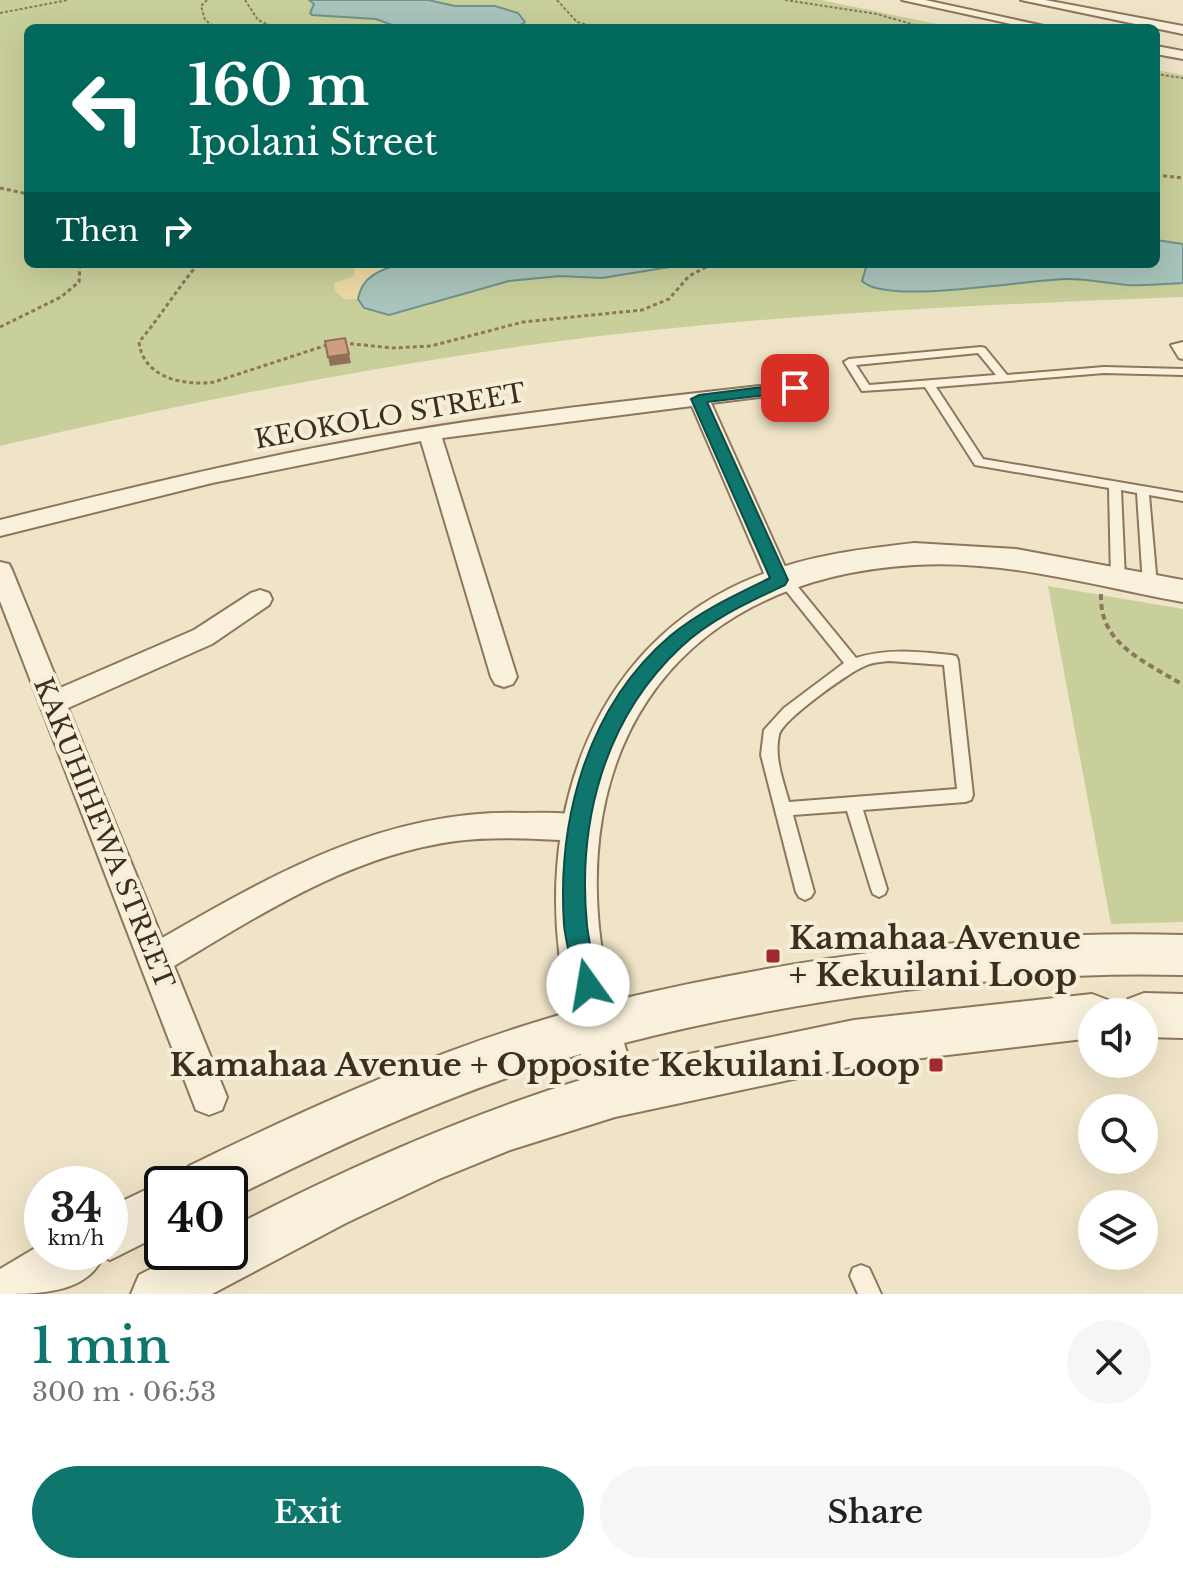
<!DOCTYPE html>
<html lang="en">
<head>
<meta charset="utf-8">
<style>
  body { margin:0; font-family:"Libre Baskerville",serif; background:#f6f6f6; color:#202124; height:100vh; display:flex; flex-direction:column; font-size:30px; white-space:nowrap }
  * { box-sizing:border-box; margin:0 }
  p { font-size:26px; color:#757577 }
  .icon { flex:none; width:44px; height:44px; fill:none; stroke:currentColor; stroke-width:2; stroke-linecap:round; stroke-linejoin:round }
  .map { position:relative; height:1294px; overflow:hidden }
  .sheet { display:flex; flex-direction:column; background:#fff; flex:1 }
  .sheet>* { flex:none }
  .top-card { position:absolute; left:24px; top:24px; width:1136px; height:244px; border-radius:12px; box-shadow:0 8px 32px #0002; background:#00695c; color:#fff; overflow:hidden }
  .tools { position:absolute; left:1078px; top:998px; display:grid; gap:16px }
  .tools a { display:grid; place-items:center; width:80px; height:80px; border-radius:50%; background:#fff; box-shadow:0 8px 32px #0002; font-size:40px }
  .speed { position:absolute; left:24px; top:1166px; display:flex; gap:16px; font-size:40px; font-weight:700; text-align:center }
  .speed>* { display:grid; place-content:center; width:104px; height:104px; border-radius:50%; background:#fff; box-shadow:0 8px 32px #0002; line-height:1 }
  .speed small { font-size:20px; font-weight:400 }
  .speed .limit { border:4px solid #111; border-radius:12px; background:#fff; color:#111 }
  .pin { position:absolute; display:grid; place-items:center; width:68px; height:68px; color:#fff; margin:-34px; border-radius:16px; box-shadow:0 4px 12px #0006 }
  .me { position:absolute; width:88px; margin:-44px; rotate:347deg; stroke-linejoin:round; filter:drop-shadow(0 0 6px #0008) }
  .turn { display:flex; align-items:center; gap:28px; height:168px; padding:0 32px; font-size:36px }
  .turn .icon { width:104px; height:104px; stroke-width:2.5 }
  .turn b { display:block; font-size:56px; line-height:68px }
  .then { display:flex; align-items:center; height:76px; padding:0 32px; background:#0003; gap:16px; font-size:30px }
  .round { display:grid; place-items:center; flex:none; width:84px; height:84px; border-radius:42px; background:#f6f6f6 }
  .overview { display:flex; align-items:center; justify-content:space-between; height:136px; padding:0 32px }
  h1 { font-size:48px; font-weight:600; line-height:60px; color:#0f766e }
  .action { display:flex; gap:16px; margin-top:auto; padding:16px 32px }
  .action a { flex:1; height:92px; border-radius:48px; background:#0f766e; color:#fff; font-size:32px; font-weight:600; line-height:92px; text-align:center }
  .action a+a { background:#f6f6f6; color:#202124 }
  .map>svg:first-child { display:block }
</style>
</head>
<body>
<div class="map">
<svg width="1183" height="1294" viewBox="0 0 1183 1294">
  <rect width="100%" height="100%" fill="#f0e4c8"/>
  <g fill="#c9cf9b">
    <path d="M 0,0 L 821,0 L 956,28 L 28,28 L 28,264 L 1156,264 L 1156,70 L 1183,75 L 1183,297 C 970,305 757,315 545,343 C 362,368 180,404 0,446 Z"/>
    <polygon points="1048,586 1183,609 1183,922 1111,924"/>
  </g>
  <path fill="#ecd9a5" d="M 371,264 L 400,264 C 381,270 362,277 358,299 L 344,299 L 335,291 L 334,283 L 354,276 L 355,268 Z"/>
  <g fill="#a9c4bc" stroke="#6f938a" stroke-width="2">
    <polygon points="309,0 428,0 455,6 495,6 518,13 525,22 516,28 400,28 376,19 312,15 310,13 314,4"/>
    <path d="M 1156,240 L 1183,244 L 1183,283 C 1165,284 1146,286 1128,285 C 1107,283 1088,279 1067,279 C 1028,279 887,306 862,281 L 867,264 L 1156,264 Z"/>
    <path d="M 400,264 L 688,264 L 602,278 L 560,276 L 509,281 L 389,315 L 364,308 L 358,299 C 362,276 380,270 400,264 Z"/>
  </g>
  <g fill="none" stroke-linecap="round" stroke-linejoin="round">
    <g stroke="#8d765c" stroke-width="4">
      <g id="service">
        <polygon points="1183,342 1183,359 1179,358 1171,345"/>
        <path d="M 981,347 L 985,348 L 1007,375 L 1104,367 L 1183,369 L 1183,375 L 1104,373 L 936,387 L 983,459 L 1183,493 L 1183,501 L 1149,495 L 1157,585 L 1155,588 L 1145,588 L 1143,585 L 1137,493 L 1121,490 L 1125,579 L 1118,584 L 1111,579 L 1109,488 L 975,465 L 925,387 L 862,391 L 844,362 L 849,359 ZM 978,353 L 996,375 L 869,385 L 856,365 Z"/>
        <path d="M 784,574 L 789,576 L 856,658 C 888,648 918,652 951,655 L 956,656 L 958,660 L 973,795 L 971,800 L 965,802 L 863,810 L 887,889 L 885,894 L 879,897 L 873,894 L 871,889 L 847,811 L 793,815 L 814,892 L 811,897 L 805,900 L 799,897 L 796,892 L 761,755 L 764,730 L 784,708 L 844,663 L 779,582 L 777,579 ZM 889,661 L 944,665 L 957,789 L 789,802 C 783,780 774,758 779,735 C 782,720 849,672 865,666 C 872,662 881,662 889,661 Z"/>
        <polygon points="861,1265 869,1268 881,1294 858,1294 850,1276 853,1268"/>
      </g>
    </g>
    <g stroke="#8d765c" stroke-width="4">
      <g id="minor">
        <polygon points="902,0 925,0 1053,28 1029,28"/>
        <polygon points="1021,0 1045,0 1183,26 1183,34"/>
        <polygon points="1156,46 1183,51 1183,59 1156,54"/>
        <path d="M 795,382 L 802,384 L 805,388 L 802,392 L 711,403 L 791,580 L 788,586 L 779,589 L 770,586 L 767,580 L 692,406 L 442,438 L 517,677 L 513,684 L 504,687 L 495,684 L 491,677 L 421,441 L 212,483 L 0,536 L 0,520 C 124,489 248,459 373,437 C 513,412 654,398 795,382 Z"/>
        <path d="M 0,562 L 9,564 L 12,570 L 60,688 L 194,630 L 251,593 L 260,590 L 269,593 L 272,599 L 269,605 L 212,644 L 68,708 L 162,938 C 275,873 387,809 522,813 C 544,813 568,811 589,819 L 593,828 L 589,837 L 578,841 C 538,839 496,836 456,841 C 351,855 263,913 174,966 L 227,1097 L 222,1110 L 209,1115 L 196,1110 L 0,601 Z"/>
      </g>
    </g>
    <g stroke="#8d765c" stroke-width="4">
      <g id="tertiary">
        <path d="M 914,543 L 1016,549 L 1183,580 L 1183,602 C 1095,586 1004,559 914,565 C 663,580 554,767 612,1001 C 793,958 997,929 1183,935 L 1183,975 C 1004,970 797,999 624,1043 L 631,1066 L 854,1020 L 1092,994 L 1108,1000 L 1113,1012 L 1092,1012 L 1092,1038 L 854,1066 L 615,1117 L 510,1150 L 439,1179 L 346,1223 L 212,1294 L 131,1294 L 139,1275 L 184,1252 L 230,1252 L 230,1228 C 346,1169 463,1116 587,1078 L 581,1054 C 458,1090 344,1142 230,1199 L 230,1184 L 182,1184 L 189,1166 C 312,1106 438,1049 570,1012 C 527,840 581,644 760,575 C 809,555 862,549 914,543 Z"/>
        <polygon points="1144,993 1183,994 1183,1038 1144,1037 1144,1012 1123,1012 1128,999"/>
        <path d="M 162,1182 L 168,1184 L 162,1184 L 162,1234 L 110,1260 L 103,1257 C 86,1294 37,1294 0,1294 L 0,1269 L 42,1244 L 42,1252 L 110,1252 L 110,1207 Z"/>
      </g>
    </g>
    <g stroke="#8d765c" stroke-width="2" stroke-dasharray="3 2" stroke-linecap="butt">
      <polyline points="207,0 201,6 205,20 216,28"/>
      <polyline points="245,0 258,20 275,28"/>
      <polyline points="557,0 577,22 598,28"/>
      <polyline points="785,0 877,14 925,28"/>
      <polyline points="0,13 68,0"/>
      <polyline points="1156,74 1183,78"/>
    </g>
    <g stroke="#8d765c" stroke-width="3" stroke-dasharray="4 3" stroke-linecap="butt">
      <polyline points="1156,175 1183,178"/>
      <polyline points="0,188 28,194"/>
      <path d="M 198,264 C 177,289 160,317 139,342 C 143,378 184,386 214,382 L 330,344"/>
      <polyline points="0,327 61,297 79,282 80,264"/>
      <polyline points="343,343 393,348 431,346 523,322 642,310 669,299 689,276 712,264"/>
    </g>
    <path stroke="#8d765c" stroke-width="4" stroke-dasharray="6 4" stroke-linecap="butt" d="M 1101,594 C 1099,645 1145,661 1183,685"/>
    <use href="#service" fill="#faf1dc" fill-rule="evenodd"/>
    <use href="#minor" fill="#faf1dc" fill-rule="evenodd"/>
    <use href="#tertiary" fill="#faf1dc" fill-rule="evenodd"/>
  </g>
  <polygon fill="#916f58" points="349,354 351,363 330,366 328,357"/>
  <polygon fill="#cf9f7d" stroke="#916f58" stroke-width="2" points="345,338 349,354 328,357 325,341"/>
  <path fill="#0f766e" stroke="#0a4d48" stroke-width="2" d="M 795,383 L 802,388 L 800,391 L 707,402 L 788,580 L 785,585 C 749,602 711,619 681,647 C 604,719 577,822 587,925 C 589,945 595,965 600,985 L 596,993 L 588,996 L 579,993 L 576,985 C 572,965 566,944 564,925 C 557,819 587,707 670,636 C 700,611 735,595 770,578 L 691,399 L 699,395 Z"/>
  <g fill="#9e2a2b" stroke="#f7eed8" stroke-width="3">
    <rect x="765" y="948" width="16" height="16" rx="4"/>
    <rect x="928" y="1057" width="16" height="16" rx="4"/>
  </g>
  <g text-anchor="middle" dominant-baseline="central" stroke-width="8" stroke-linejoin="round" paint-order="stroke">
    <g font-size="26" fill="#3d2e20" stroke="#f7eed8">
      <text transform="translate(390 416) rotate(-10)">KEOKOLO STREET</text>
      <text transform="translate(104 833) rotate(68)">KAKUHIHEWA STREET</text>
    </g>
    <g font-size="32" font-weight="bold" fill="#3d2e20" stroke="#f7eed8" text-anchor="start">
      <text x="789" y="938">Kamahaa Avenue<tspan x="789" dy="37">+ Kekuilani Loop</tspan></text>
      <text x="920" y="1065" text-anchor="end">Kamahaa Avenue + Opposite Kekuilani Loop</text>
    </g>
  </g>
</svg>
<div class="tools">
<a><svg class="icon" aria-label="sound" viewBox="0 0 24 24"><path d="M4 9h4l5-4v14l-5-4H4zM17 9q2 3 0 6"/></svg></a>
<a><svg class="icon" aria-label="search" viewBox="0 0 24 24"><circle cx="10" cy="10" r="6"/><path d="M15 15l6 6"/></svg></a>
<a><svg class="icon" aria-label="layers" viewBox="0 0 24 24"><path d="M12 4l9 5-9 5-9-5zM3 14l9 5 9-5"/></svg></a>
</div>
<div class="speed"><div>34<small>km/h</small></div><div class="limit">40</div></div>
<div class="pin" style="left:795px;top:388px;background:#d93025"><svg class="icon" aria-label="arrive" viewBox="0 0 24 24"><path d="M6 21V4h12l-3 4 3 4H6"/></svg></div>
<svg class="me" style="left:588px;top:985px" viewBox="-20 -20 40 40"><circle r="19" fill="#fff"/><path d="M0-13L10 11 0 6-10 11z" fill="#0f766e"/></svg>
<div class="top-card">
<div class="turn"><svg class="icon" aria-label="left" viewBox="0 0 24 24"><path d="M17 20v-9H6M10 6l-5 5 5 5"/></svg><div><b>160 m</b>Ipolani Street</div></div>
<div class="then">Then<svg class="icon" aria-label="right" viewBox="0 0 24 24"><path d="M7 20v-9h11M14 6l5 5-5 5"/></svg></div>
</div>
</div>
<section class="sheet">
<div class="overview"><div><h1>1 min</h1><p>300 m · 06:53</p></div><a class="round"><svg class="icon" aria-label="close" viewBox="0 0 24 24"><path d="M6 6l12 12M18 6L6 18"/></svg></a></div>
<div class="action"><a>Exit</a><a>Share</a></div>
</section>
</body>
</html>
